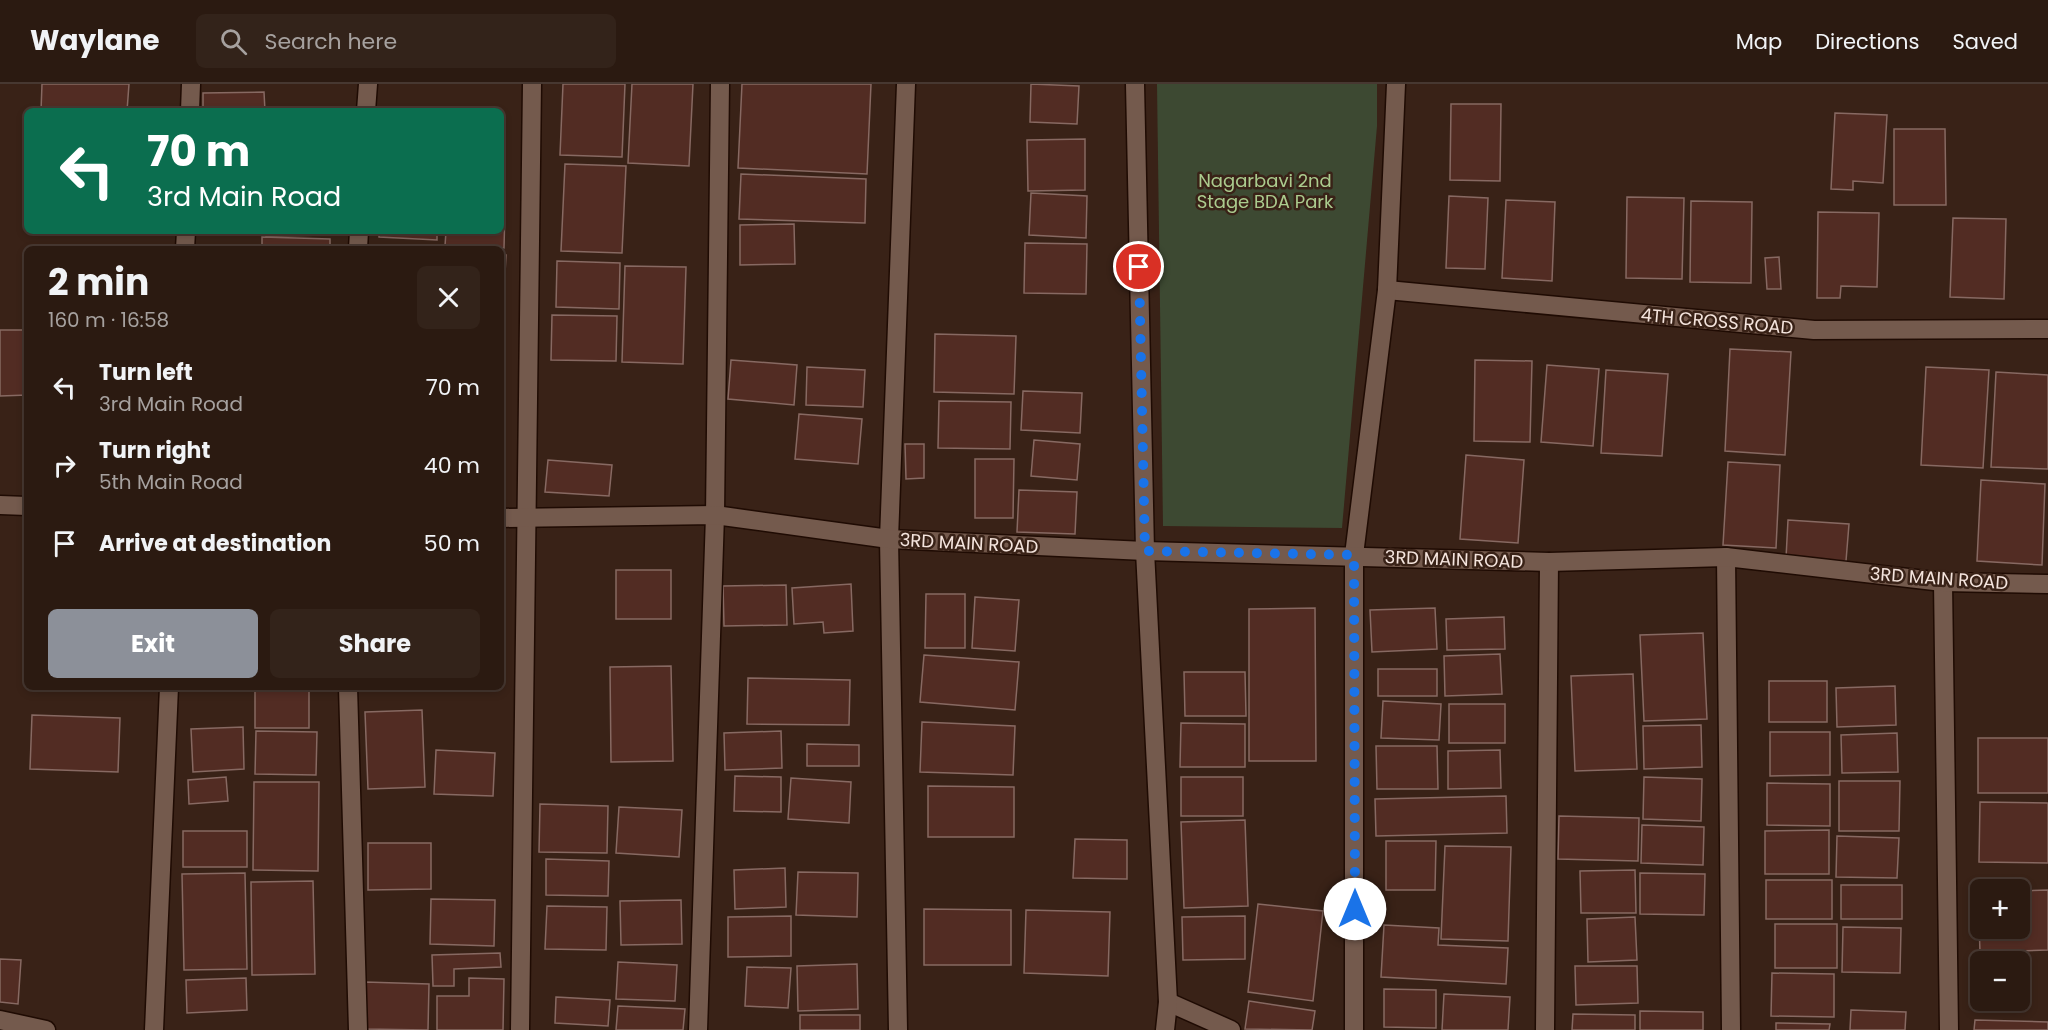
<!DOCTYPE html>
<html lang="en">
<head>
<meta charset="utf-8">
<style>
  body { margin:0; font-family:Poppins,sans-serif; background:#33231a; color:#f1f3f6; height:100vh; display:flex; flex-direction:column; font-size:22px; white-space:nowrap }
  * { box-sizing:border-box; margin:0 }
  p { font-size:20px; color:#a6a19f }
  .icon { flex:none; width:33px; height:33px; fill:none; stroke:currentColor; stroke-width:2; stroke-linecap:round; stroke-linejoin:round }
  .map { position:relative; flex:1; overflow:hidden }
  .sheet { position:absolute; left:24px; top:162px; width:480px; height:444px; display:flex; flex-direction:column; background:#2b1a11; border-radius:9px; box-shadow:0 3px 9px #0003,0 0 0 2px #473831 }
  .sheet>* { flex:none }
  .guide { position:absolute; left:24px; top:24px; width:480px; height:126px; border-radius:9px; box-shadow:0 3px 9px #0003,0 0 0 2px #473831; background:#0b6e4f; color:#fff; overflow:hidden }
  .fabs { position:absolute; left:1970px; top:795px; display:grid; gap:12px }
  .fabs a { display:grid; place-items:center; width:60px; height:60px; border-radius:9px; background:#2b1a11; box-shadow:0 3px 9px #0003,0 0 0 2px #473831; font-size:30px }
  .pin { position:absolute; display:grid; place-items:center; width:51px; height:51px; color:#fff; margin:-26px; border:3px solid #fff; border-radius:50%; box-shadow:0 2px 6px #0007 }
  .me { position:absolute; width:66px; margin:-33px; rotate:0deg; stroke-linejoin:round; filter:drop-shadow(0 0 4px #0008) }
  .turn { display:flex; align-items:center; gap:21px; height:126px; padding:0 24px; font-size:27px }
  .turn .icon { width:78px; height:78px; stroke-width:2.5 }
  .turn b { display:block; font-size:42px; line-height:51px }
  .round { display:grid; place-items:center; flex:none; width:63px; height:63px; border-radius:9px; background:#33231a }
  .summary { display:flex; align-items:center; justify-content:space-between; height:102px; padding:0 24px }
  h1 { font-size:36px; font-weight:700; line-height:45px }
  .cta { display:flex; gap:12px; margin-top:auto; padding:12px 24px }
  .cta a { flex:1; height:69px; border-radius:9px; background:#8c9099; color:#fff; font-size:24px; font-weight:700; line-height:69px; text-align:center }
  .cta a+a { background:#33231a; color:#f1f3f6 }
  ul { padding:0; list-style:none }
  li { display:flex; align-items:center; gap:18px; height:78px; padding:0 24px }
  li div { flex:1 }
  li b { display:block; font-size:22px }
  li em { font-style:normal }
  header { display:flex; align-items:center; gap:36px; box-sizing:border-box; height:84px; padding:0 30px; background:#2b1a11; border-bottom:2px solid #473831 }
  header strong { font-size:28px }
  nav { display:flex; gap:33px; margin-inline-start:auto; font-size:21px }
  .search { width:420px; height:54px; background:#33231a; display:flex; align-items:center; gap:15px; box-sizing:border-box; padding:0 21px; border-radius:9px; color:#a6a19f; font-size:22px }
  .map>svg:first-child { display:block }
</style>
</head>
<body>
<header>
<strong>Waylane</strong>
<div class="search"><svg class="icon" aria-label="search" viewBox="0 0 24 24"><circle cx="10" cy="10" r="6"/><path d="M15 15l6 6"/></svg>Search here</div>
<nav><a>Map</a><a>Directions</a><a>Saved</a></nav>
</header>
<div class="map">
<svg width="2048" height="946" viewBox="0 0 2048 946">
  <rect width="100%" height="100%" fill="#392217"/>
  <polygon fill="#3d4932" points="1157,0 1377,0 1377,42 1342,444 1163,442"/>
  <g fill="#522c23" stroke="#876962" stroke-width="1.5">
    <polygon points="42,0 129,0 127,27 41,27"/>
    <polygon points="563,0 625,0 622,73 560,71"/>
    <polygon points="632,0 693,0 689,82 628,79"/>
    <polygon points="742,0 871,0 867,90 738,84"/>
    <polygon points="1031,0 1079,2 1077,40 1030,38"/>
    <polygon points="264,8 265,27 203,27 203,9"/>
    <polygon points="1451,20 1501,20 1500,97 1450,96"/>
    <polygon points="1835,29 1887,31 1883,99 1853,97 1853,106 1831,105"/>
    <polygon points="1894,45 1945,45 1946,121 1894,121"/>
    <polygon points="1085,55 1085,106 1028,107 1027,56"/>
    <polygon points="565,80 626,82 622,169 561,167"/>
    <polygon points="741,90 866,95 865,139 739,135"/>
    <polygon points="1031,109 1087,112 1086,154 1029,151"/>
    <polygon points="1449,112 1488,114 1485,185 1446,184"/>
    <polygon points="1627,113 1684,114 1682,195 1626,194"/>
    <polygon points="1506,116 1555,118 1552,197 1502,194"/>
    <polygon points="1691,117 1752,118 1751,199 1690,198"/>
    <polygon points="501,124 505,125 504,164 445,162 446,147 501,147"/>
    <polygon points="1818,128 1879,129 1877,203 1841,202 1840,214 1817,214"/>
    <polygon points="1953,134 2006,135 2004,215 1950,213"/>
    <polygon points="794,140 795,180 740,181 740,141"/>
    <polygon points="265,147 329,147 329,151 266,152"/>
    <polygon points="379,147 437,147 437,156 379,153"/>
    <polygon points="262,153 330,155 330,165 262,165"/>
    <polygon points="1025,159 1087,160 1086,210 1024,209"/>
    <polygon points="501,171 506,171 504,208 501,207"/>
    <polygon points="1779,173 1781,205 1767,205 1765,174"/>
    <polygon points="557,177 620,179 619,225 556,223"/>
    <polygon points="625,182 686,183 683,280 622,278"/>
    <polygon points="501,219 505,219 503,260 501,260"/>
    <polygon points="552,231 617,232 616,277 551,276"/>
    <polygon points="0,246 26,246 27,311 0,312"/>
    <polygon points="935,250 1016,252 1014,310 934,308"/>
    <polygon points="1730,265 1791,268 1785,371 1725,367"/>
    <polygon points="731,276 797,281 794,321 728,315"/>
    <polygon points="1475,276 1532,277 1530,358 1474,357"/>
    <polygon points="1547,281 1599,285 1593,362 1541,358"/>
    <polygon points="807,283 865,286 863,323 806,321"/>
    <polygon points="1926,283 1989,286 1983,384 1921,381"/>
    <polygon points="1606,286 1668,290 1662,372 1601,369"/>
    <polygon points="1996,288 2048,291 2048,385 1991,383"/>
    <polygon points="1023,307 1082,309 1080,349 1021,346"/>
    <polygon points="939,317 1011,318 1010,365 938,364"/>
    <polygon points="501,319 504,319 502,411 501,410"/>
    <polygon points="799,330 862,335 858,380 795,375"/>
    <polygon points="1034,356 1080,360 1077,396 1031,392"/>
    <polygon points="905,360 924,360 924,394 906,395"/>
    <polygon points="1466,371 1524,376 1518,459 1460,455"/>
    <polygon points="975,375 1014,375 1013,434 975,434"/>
    <polygon points="548,376 612,381 609,412 545,408"/>
    <polygon points="1728,378 1780,381 1776,464 1723,461"/>
    <polygon points="1981,396 2045,400 2042,481 1977,477"/>
    <polygon points="1019,406 1077,408 1075,450 1017,448"/>
    <polygon points="1788,436 1849,440 1846,477 1786,474"/>
    <rect x="616" y="486" width="55" height="49"/>
    <polygon points="851,500 853,547 824,549 823,538 794,540 792,504"/>
    <polygon points="786,501 787,541 724,542 723,502"/>
    <polygon points="926,510 965,510 965,564 925,564"/>
    <polygon points="975,513 1019,516 1015,567 972,564"/>
    <polygon points="1315,524 1316,677 1249,677 1249,525"/>
    <polygon points="1435,524 1437,565 1372,568 1370,526"/>
    <polygon points="1504,533 1505,565 1447,566 1446,535"/>
    <polygon points="1703,549 1707,635 1644,637 1640,551"/>
    <polygon points="1500,570 1502,610 1445,612 1444,572"/>
    <polygon points="924,571 1019,578 1015,626 920,618"/>
    <polygon points="671,582 673,677 611,678 610,583"/>
    <rect x="1378" y="585" width="59" height="27"/>
    <polygon points="1184,588 1245,588 1246,632 1185,632"/>
    <polygon points="1633,590 1637,685 1575,687 1571,592"/>
    <polygon points="748,594 850,596 849,641 747,640"/>
    <rect x="1769" y="597" width="58" height="41"/>
    <polygon points="1895,602 1896,641 1837,643 1836,604"/>
    <rect x="255" y="603" width="54" height="41"/>
    <rect x="368" y="603" width="58" height="4"/>
    <polygon points="1383,617 1441,620 1439,656 1381,654"/>
    <rect x="1449" y="620" width="56" height="39"/>
    <polygon points="422,626 425,703 368,705 365,628"/>
    <polygon points="32,631 120,634 118,688 30,685"/>
    <polygon points="922,638 1015,642 1013,691 920,688"/>
    <polygon points="1181,639 1245,640 1245,683 1180,683"/>
    <polygon points="1701,641 1702,683 1644,685 1643,642"/>
    <polygon points="243,643 244,685 193,688 191,645"/>
    <polygon points="256,647 317,648 316,691 255,690"/>
    <polygon points="781,647 782,684 725,686 724,649"/>
    <polygon points="1770,648 1830,648 1830,691 1770,692"/>
    <polygon points="1897,649 1898,688 1842,689 1841,651"/>
    <rect x="1978" y="654" width="70" height="55"/>
    <polygon points="807,660 859,661 859,682 807,682"/>
    <polygon points="1376,662 1437,662 1438,705 1377,705"/>
    <polygon points="436,666 495,669 493,712 434,710"/>
    <polygon points="1500,666 1501,704 1448,705 1448,667"/>
    <polygon points="735,692 781,693 781,728 734,727"/>
    <polygon points="226,693 228,717 189,720 188,696"/>
    <rect x="1181" y="693" width="62" height="39"/>
    <polygon points="1644,693 1702,695 1701,737 1643,735"/>
    <polygon points="791,694 851,698 849,739 788,735"/>
    <polygon points="1839,697 1900,697 1899,747 1839,747"/>
    <polygon points="254,698 319,698 318,787 253,786"/>
    <polygon points="1767,699 1830,700 1830,742 1767,741"/>
    <polygon points="928,702 1014,703 1014,753 928,753"/>
    <polygon points="1506,712 1507,749 1376,752 1375,715"/>
    <polygon points="1980,718 2048,719 2048,779 1979,778"/>
    <polygon points="540,720 608,722 607,769 539,768"/>
    <polygon points="619,723 682,726 679,773 616,769"/>
    <polygon points="1559,732 1639,734 1638,777 1558,775"/>
    <polygon points="1245,736 1248,822 1184,824 1181,738"/>
    <polygon points="1642,741 1704,743 1703,781 1641,779"/>
    <polygon points="1829,746 1829,790 1765,790 1765,747"/>
    <rect x="183" y="747" width="64" height="36"/>
    <polygon points="1837,752 1899,754 1897,794 1836,793"/>
    <polygon points="1075,755 1127,756 1127,795 1073,794"/>
    <polygon points="1386,757 1436,757 1435,806 1386,806"/>
    <polygon points="368,759 431,759 431,805 368,806"/>
    <polygon points="1445,762 1511,763 1508,857 1441,855"/>
    <polygon points="546,775 609,777 608,812 546,811"/>
    <polygon points="785,784 786,823 735,825 734,786"/>
    <polygon points="1635,786 1636,829 1581,829 1580,787"/>
    <polygon points="798,788 858,789 857,833 796,831"/>
    <polygon points="245,789 247,885 184,886 182,790"/>
    <polygon points="1640,789 1705,790 1704,831 1640,830"/>
    <rect x="1766" y="796" width="66" height="39"/>
    <polygon points="313,797 315,890 252,891 251,798"/>
    <rect x="1841" y="801" width="61" height="34"/>
    <polygon points="2048,806 2048,866 1980,868 1978,808 1980,808 1980,844 2019,844 2019,807"/>
    <polygon points="431,815 495,816 494,862 430,860"/>
    <polygon points="681,816 682,860 621,861 620,817"/>
    <polygon points="1258,820 1323,827 1313,917 1248,908"/>
    <polygon points="547,822 607,823 606,866 545,865"/>
    <polygon points="924,825 1011,826 1011,881 924,881"/>
    <polygon points="1026,826 1110,828 1108,892 1024,889"/>
    <polygon points="791,832 791,872 728,873 728,833"/>
    <polygon points="1245,832 1245,875 1183,876 1182,833"/>
    <polygon points="1635,833 1637,876 1588,878 1587,835"/>
    <rect x="1775" y="840" width="62" height="44"/>
    <polygon points="1384,841 1439,844 1438,861 1508,864 1506,900 1381,893"/>
    <polygon points="1843,843 1901,844 1900,889 1842,888"/>
    <polygon points="500,869 501,883 454,885 454,902 433,902 432,871"/>
    <polygon points="0,875 21,876 18,920 0,918"/>
    <polygon points="618,878 677,881 675,917 616,915"/>
    <polygon points="857,880 858,925 798,927 797,882"/>
    <polygon points="1575,882 1637,882 1638,919 1576,921"/>
    <polygon points="747,883 791,884 788,924 745,922"/>
    <polygon points="1772,889 1834,890 1834,933 1771,932"/>
    <polygon points="246,894 247,926 187,929 186,896"/>
    <polygon points="469,894 504,895 503,946 437,946 437,912 469,912"/>
    <polygon points="365,898 429,900 428,946 364,945"/>
    <polygon points="1384,905 1436,906 1436,944 1384,943"/>
    <polygon points="1444,910 1510,913 1508,946 1442,946"/>
    <polygon points="556,913 610,916 608,942 555,939"/>
    <polygon points="1249,917 1315,927 1312,946 1245,945"/>
    <polygon points="618,922 685,925 683,946 616,946"/>
    <polygon points="1851,926 1906,928 1905,946 1850,946"/>
    <polygon points="1640,927 1703,928 1703,946 1640,946"/>
    <polygon points="1573,930 1635,931 1635,946 1572,946"/>
    <rect x="800" y="931" width="60" height="15"/>
    <polygon points="1975,936 2048,938 2048,946 1974,946"/>
    <polygon points="1776,939 1830,940 1829,946 1776,946"/>
  </g>
  <g fill="none" stroke-linecap="round" stroke-linejoin="round">
    <g stroke="#1f0b03" stroke-width="21">
      <g id="street">
        <polyline points="1135,0 1145,467"/>
        <polyline points="190,27 191,0"/>
        <polyline points="366,27 368,0"/>
        <polyline points="185,165 186,147"/>
        <polyline points="358,165 359,147"/>
        <polyline points="1387,206 1814,246 2048,245"/>
        <polyline points="1726,473 1731,946"/>
        <polyline points="1943,498 1949,946"/>
        <polyline points="348,603 358,946"/>
        <polyline points="1168,918 1231,946"/>
        <polyline points="0,936 46,946"/>
        <polyline points="154,946 169,603"/>
        <polyline points="520,946 532,0"/>
        <polyline points="698,946 715,431 720,0"/>
        <polyline points="898,946 889,455 906,0"/>
        <polyline points="1354,946 1354,471 1387,206 1396,0"/>
        <polyline points="1545,946 1549,478"/>
      </g>
    </g>
    <g stroke="#1f0b03" stroke-width="21">
      <g id="secondary">
        <polyline points="0,421 27,422"/>
        <polyline points="501,434 715,431 889,455 1145,467 1549,478 1726,473 1943,498 2048,500"/>
        <polyline points="1145,467 1168,918 1165,946"/>
      </g>
    </g>
    <use href="#street" stroke="#745a4d" stroke-width="18"/>
    <use href="#secondary" stroke="#745a4d" stroke-width="18"/>
  </g>
  <g fill="none" stroke-linecap="round" stroke-linejoin="round">
    <polyline stroke="#1a73e8" stroke-width="10" stroke-dasharray="0 18" points="1139,183 1145,467 1354,471 1355,825"/>
  </g>
  <g text-anchor="middle" dominant-baseline="central" stroke-width="5" stroke-linejoin="round" paint-order="stroke">
    <g font-size="18" fill="#abcb8e" stroke="#392217">
      <text x="1265" y="96">Nagarbavi 2nd<tspan x="1265" dy="21">Stage BDA Park</tspan></text>
    </g>
    <g font-size="18" fill="#f4e4dd" stroke="#392217">
      <text transform="translate(1717 237) rotate(5)">4TH CROSS ROAD</text>
      <text transform="translate(969 459) rotate(3)">3RD MAIN ROAD</text>
      <text transform="translate(1454 475) rotate(2)">3RD MAIN ROAD</text>
      <text transform="translate(1939 494) rotate(4)">3RD MAIN ROAD</text>
    </g>
  </g>
</svg>
<div class="fabs">
<a>+</a>
<a>−</a>
</div>
<div class="pin" style="left:1139px;top:183px;background:#d93025"><svg class="icon" aria-label="arrive" viewBox="0 0 24 24"><path d="M6 21V4h12l-3 4 3 4H6"/></svg></div>
<svg class="me" style="left:1355px;top:825px" viewBox="-20 -20 40 40"><circle r="19" fill="#fff"/><path d="M0-13L10 11 0 6-10 11z" fill="#1a73e8"/></svg>
<div class="guide">
<div class="turn"><svg class="icon" aria-label="left" viewBox="0 0 24 24"><path d="M17 20v-9H6M10 6l-5 5 5 5"/></svg><div><b>70 m</b>3rd Main Road</div></div>
</div>
<section class="sheet">
<div class="summary"><div><h1>2 min</h1><p>160 m · 16:58</p></div><a class="round"><svg class="icon" aria-label="close" viewBox="0 0 24 24"><path d="M6 6l12 12M18 6L6 18"/></svg></a></div>
<ul>
<li><svg class="icon" aria-label="left" viewBox="0 0 24 24"><path d="M17 20v-9H6M10 6l-5 5 5 5"/></svg><div><b>Turn left</b><p>3rd Main Road</p></div><em>70 m</em></li>
<li><svg class="icon" aria-label="right" viewBox="0 0 24 24"><path d="M7 20v-9h11M14 6l5 5-5 5"/></svg><div><b>Turn right</b><p>5th Main Road</p></div><em>40 m</em></li>
<li><svg class="icon" aria-label="arrive" viewBox="0 0 24 24"><path d="M6 21V4h12l-3 4 3 4H6"/></svg><div><b>Arrive at destination</b></div><em>50 m</em></li>
</ul>
<div class="cta"><a>Exit</a><a>Share</a></div>
</section>
</div>
</body>
</html>
